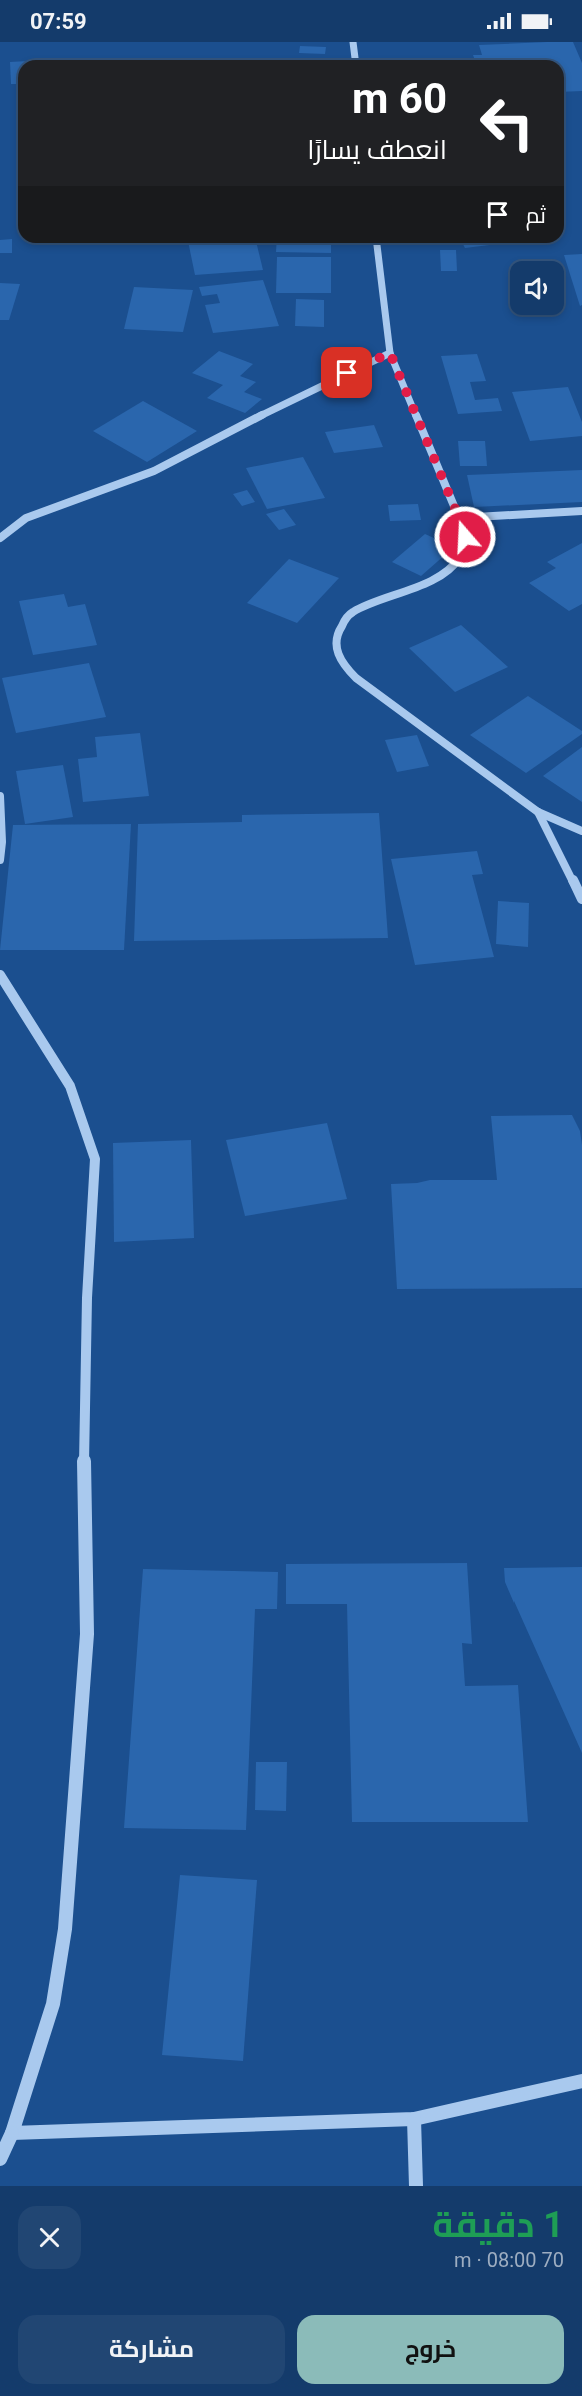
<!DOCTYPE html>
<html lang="ar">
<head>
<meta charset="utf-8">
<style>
  body { margin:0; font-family:Roboto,Cairo,sans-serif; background:#214673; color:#f1f3f6; direction:rtl; height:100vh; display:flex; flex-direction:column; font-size:22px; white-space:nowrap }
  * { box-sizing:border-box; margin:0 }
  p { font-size:20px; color:#9dadc1 }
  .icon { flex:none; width:33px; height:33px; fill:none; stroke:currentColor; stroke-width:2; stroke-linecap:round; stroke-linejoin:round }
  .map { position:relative; height:2144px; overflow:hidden; direction:ltr }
  .panel { display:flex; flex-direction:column; background:#143b6b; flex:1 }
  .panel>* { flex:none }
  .banner { position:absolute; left:18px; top:18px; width:546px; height:183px; border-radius:18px; box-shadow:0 3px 9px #0003,0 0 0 2px #33557e; direction:rtl; background:#202124; color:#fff; overflow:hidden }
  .buttons { position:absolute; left:510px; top:219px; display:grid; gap:12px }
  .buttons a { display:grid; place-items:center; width:54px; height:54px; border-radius:12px; background:#143b6b; box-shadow:0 3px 9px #0003,0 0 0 2px #33557e; font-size:30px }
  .pin { position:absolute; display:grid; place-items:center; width:51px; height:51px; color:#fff; margin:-26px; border-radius:12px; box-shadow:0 3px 9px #0006 }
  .me { position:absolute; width:66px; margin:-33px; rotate:341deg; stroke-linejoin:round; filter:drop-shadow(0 0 4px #0008) }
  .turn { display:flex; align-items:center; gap:21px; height:126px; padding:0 18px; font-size:27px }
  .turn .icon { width:78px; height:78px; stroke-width:2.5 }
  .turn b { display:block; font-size:42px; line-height:51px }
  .then { display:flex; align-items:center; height:57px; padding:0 18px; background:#0003; gap:12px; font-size:22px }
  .round { display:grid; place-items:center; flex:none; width:63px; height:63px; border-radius:18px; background:#214673 }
  .headline { display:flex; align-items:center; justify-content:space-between; height:102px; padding:0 18px }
  h1 { font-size:36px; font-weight:700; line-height:45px; color:#1e9e55 }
  .primary-button { display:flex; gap:12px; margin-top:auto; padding:12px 18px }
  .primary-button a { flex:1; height:69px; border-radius:18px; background:#8bbbb9; color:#111; font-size:24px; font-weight:700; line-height:69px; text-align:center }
  .primary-button a+a { background:#214673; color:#f1f3f6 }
  .status { display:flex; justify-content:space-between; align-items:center; height:42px; padding:0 30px; background:#143b6b; direction:ltr }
  .status svg { height:16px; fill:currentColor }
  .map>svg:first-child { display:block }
</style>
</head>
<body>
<div class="status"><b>07:59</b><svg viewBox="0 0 49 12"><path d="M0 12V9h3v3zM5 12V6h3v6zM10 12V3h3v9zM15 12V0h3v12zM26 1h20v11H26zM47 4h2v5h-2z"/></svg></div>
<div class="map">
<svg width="582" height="2144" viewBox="0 0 582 2144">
  <rect width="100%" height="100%" fill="#1b4f8f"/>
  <g fill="#2a66ad">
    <polygon points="547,0 573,0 582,21 582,49 558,50 558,24 477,24 473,13 482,13 479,3"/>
    <polygon points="300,4 326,5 325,12 299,11"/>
    <polygon points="63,17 64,24 24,24 24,42 11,42 10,20"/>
    <polygon points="140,20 190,22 190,24 139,24"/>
    <polygon points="255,195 263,228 195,233 188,199"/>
    <polygon points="277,195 331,195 331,211 276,210"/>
    <polygon points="459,195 510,195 513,200 465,206"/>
    <polygon points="12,197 12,211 0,211 0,198"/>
    <polygon points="440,208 456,208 457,229 441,229"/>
    <polygon points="582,212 582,263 580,264 564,213"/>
    <polygon points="277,215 331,215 331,251 276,251"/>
    <polygon points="263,238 279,284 213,291 205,263 220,261 217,252 202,254 199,245"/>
    <polygon points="0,241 20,242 9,278 0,278"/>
    <polygon points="134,245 193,248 183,290 124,287"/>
    <polygon points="296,257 324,258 324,285 295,284"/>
    <polygon points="219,309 253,322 240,334 256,340 244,350 262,357 245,371 207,356 223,343 192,331"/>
    <polygon points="477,312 486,339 470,340 475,358 498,356 502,369 458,372 441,314"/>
    <polygon points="568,345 582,380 582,394 530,399 512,350"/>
    <polygon points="143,359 197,389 147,420 93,389"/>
    <polygon points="374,383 383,405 334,411 325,390"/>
    <polygon points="458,399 485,399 487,424 460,424"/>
    <polygon points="303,415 325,456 267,467 246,426"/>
    <polygon points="582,428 582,460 474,465 467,433"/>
    <polygon points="247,448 255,460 242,464 233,452"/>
    <polygon points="418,462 421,478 390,479 388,463"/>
    <polygon points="284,467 296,483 279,488 266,472"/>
    <polygon points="425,492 454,505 421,534 392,520"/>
    <polygon points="582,501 582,562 569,569 529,541 556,526 547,520"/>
    <polygon points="289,517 339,536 297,581 247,561"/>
    <polygon points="64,552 68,565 85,562 97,603 33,613 19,559"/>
    <polygon points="461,583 508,625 455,650 409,606"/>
    <polygon points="89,621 106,675 16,691 2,636"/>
    <polygon points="528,654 582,689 582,692 526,731 470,693"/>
    <polygon points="140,691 149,754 83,760 78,717 97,715 95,695"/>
    <polygon points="417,693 429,724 397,730 385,698"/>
    <polygon points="582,705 582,760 543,734"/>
    <polygon points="63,723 73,775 25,782 16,729"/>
    <polygon points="379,771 388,896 134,899 138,782 242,780 242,773"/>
    <polygon points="131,782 124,908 0,908 13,783"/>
    <polygon points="477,809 483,832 472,833 494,915 415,923 391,817"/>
    <polygon points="498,859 529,861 528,905 496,902"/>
    <polygon points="572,1073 580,1089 582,1103 582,1246 397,1247 391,1142 417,1141 430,1138 497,1138 491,1074"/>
    <polygon points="327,1081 347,1157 245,1174 226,1098"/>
    <polygon points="191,1098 194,1196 114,1200 113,1101"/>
    <polygon points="467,1521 472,1602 462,1601 465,1644 518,1643 528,1780 352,1780 347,1562 286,1562 286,1522"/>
    <polygon points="582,1525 582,1711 514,1559 514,1561 505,1540 504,1526"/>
    <polygon points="143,1527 278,1530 277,1567 255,1567 246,1788 124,1786"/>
    <polygon points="256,1720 287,1720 286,1769 255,1768"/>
    <polygon points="180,1833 257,1838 243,2019 162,2013"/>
  </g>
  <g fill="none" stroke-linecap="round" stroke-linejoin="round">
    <g stroke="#a9c9ee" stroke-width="7">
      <polyline points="353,0 356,24"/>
      <polyline points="376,195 390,311 416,374"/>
      <polyline points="260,374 390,311"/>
    </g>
    <g stroke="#a9c9ee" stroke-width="8">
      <path d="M 416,373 L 459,476 C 462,488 466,505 459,516 C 440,547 381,552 353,570 C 348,573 344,579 342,584 C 329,604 341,621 356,636 L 538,770 L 582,789"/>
      <polyline points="459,476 582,469"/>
      <polyline points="0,496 26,476 154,429 262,373"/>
      <polyline points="0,754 2,800 0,818"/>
      <polyline points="538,770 573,840"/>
    </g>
    <g stroke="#a9c9ee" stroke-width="10">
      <polyline points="573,838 582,857"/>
      <polyline points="0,933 70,1044 95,1117 87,1256 84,1421"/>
    </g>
    <g stroke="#a9c9ee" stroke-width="14">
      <polyline points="84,1419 87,1592 65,1887 53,1962 12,2091 414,2077 582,2039"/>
      <polyline points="414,2077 416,2144"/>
      <polyline points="0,2117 12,2091"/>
    </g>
  </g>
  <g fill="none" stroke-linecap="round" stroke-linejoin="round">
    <polyline stroke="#e11d48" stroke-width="10" stroke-dasharray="0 18" points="347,331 390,311 459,476 465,495"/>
  </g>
</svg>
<div class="buttons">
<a><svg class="icon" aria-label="sound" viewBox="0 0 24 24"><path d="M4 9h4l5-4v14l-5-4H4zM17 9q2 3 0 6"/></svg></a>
</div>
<div class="pin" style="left:347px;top:331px;background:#d93025"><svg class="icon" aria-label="arrive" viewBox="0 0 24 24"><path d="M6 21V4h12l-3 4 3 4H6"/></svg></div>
<svg class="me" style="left:465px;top:495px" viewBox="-20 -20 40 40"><circle r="17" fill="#e11d48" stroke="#fff" stroke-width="3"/><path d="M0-11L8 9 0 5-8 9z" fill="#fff"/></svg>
<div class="banner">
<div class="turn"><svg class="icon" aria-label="left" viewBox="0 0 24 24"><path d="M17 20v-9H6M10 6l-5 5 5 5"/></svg><div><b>60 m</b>انعطف يسارًا</div></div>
<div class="then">ثم<svg class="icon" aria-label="arrive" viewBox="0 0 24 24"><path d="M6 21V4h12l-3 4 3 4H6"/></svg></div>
</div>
</div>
<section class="panel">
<div class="headline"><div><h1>1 دقيقة</h1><p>70 m · 08:00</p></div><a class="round"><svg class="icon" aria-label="close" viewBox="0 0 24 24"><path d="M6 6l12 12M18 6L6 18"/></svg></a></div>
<div class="primary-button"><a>خروج</a><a>مشاركة</a></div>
</section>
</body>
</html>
